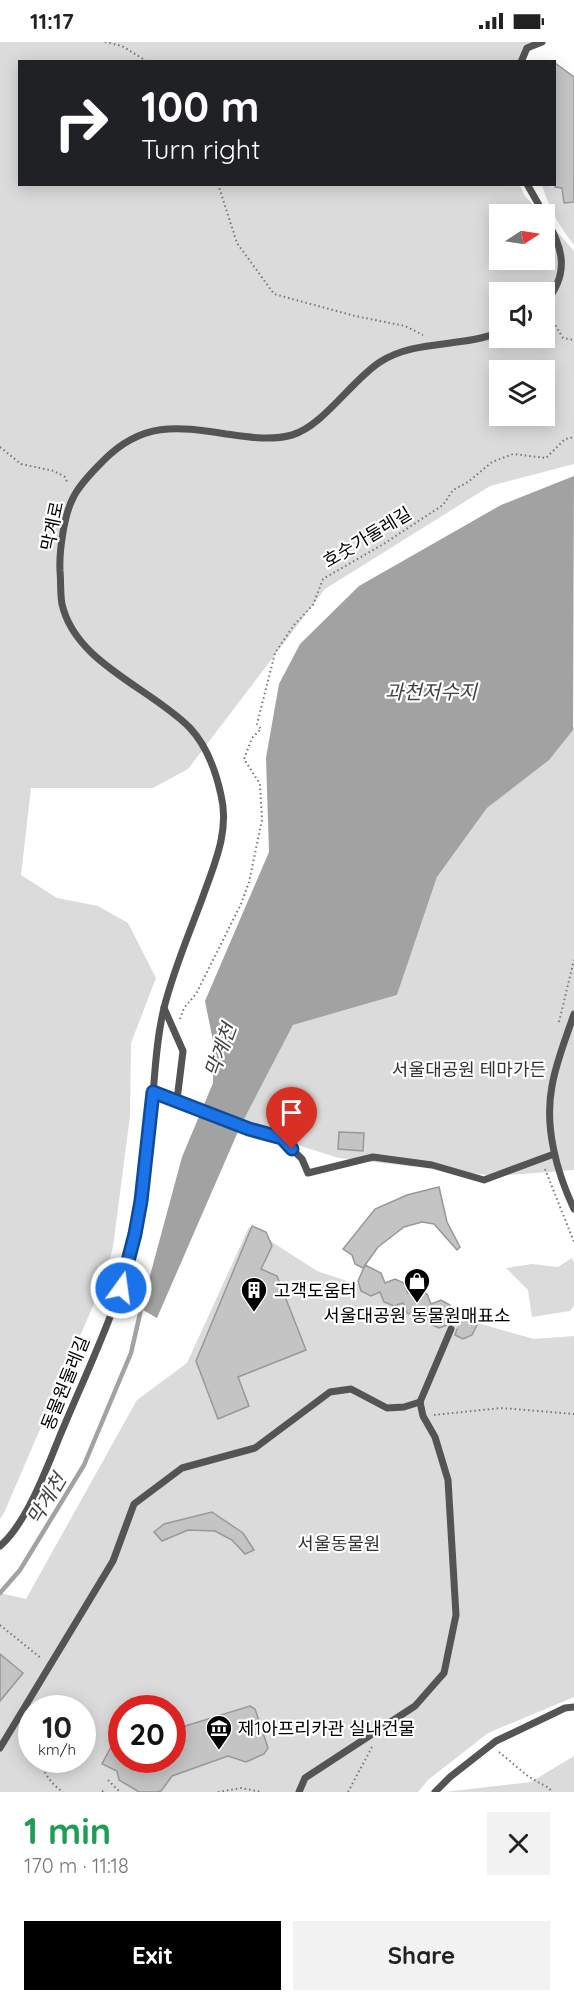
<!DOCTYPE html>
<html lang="en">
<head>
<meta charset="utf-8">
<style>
  body { margin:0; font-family:Quicksand,"Noto Sans KR",sans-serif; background:#f2f2f2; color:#222; height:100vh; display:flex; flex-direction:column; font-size:22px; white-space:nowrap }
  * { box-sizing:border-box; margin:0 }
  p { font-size:20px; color:#767676 }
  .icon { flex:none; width:33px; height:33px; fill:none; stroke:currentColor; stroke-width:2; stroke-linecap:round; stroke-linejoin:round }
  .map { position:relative; height:1750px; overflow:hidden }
  .panel { display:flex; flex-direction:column; background:#fff; flex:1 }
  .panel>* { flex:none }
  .guide { position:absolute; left:18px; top:18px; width:538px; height:126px; border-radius:0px; box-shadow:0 3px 15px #0003; background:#202124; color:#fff; overflow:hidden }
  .needle { width:39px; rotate:78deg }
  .buttons { position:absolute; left:489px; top:162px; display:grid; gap:12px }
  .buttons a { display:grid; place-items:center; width:66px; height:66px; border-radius:0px; background:#fff; box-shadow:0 3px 15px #0003; font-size:30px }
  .speed { position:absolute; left:18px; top:1653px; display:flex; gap:12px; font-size:30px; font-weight:700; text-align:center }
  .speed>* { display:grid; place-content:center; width:78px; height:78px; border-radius:50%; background:#fff; box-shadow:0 3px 15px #0003; line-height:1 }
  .speed small { font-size:15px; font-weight:400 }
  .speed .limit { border:9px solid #d22; background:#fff; color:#111 }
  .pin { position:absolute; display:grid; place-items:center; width:51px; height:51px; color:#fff; margin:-62px -26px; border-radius:50% 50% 50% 0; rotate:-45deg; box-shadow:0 0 6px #0007 }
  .pin .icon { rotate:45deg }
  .me { position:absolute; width:66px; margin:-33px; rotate:14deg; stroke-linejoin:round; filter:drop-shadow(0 0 4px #0008) }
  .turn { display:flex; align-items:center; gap:21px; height:126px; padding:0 24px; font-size:27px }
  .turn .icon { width:78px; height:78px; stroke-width:2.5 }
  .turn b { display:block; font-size:42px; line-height:51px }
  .round { display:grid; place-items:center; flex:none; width:63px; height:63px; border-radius:0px; background:#f2f2f2 }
  .head { display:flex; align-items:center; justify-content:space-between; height:102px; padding:0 24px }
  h1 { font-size:36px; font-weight:800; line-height:45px; color:#1e9e55 }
  .action { display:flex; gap:12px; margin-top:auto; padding:12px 24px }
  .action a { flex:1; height:69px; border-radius:0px; background:#000; color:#fff; font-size:24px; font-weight:800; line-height:69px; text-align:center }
  .action a+a { background:#f2f2f2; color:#222 }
  .status { display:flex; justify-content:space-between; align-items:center; height:42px; padding:0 30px; background:#fff; direction:ltr }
  .status svg { height:16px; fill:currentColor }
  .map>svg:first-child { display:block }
</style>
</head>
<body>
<div class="status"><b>11:17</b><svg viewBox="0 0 49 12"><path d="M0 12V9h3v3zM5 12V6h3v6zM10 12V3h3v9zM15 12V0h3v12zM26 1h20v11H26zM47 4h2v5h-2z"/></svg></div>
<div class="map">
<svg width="574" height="1750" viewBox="0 0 574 1750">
  <rect width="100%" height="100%" fill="#fff"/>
  <g fill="#dbdbdb" fill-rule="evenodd">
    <path d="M 0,0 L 538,0 L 527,6 L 521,20 L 20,20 L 20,142 L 520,143 L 524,153 L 542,172 L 500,172 L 500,218 L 544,218 L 545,176 L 574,209 L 574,422 L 490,444 L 325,547 L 188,727 L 153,746 L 31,746 L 21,833 L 57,856 L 98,864 L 128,881 L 156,936 L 131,1001 L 130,1074 L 113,1205 L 105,1236 L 4,1471 L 0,1477 ZM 500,250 L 544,250 L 544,296 L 500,296 ZM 500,328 L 544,328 L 544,374 L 500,374 Z"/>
    <path d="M 542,143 L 562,146 L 564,160 L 574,160 L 574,203 C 559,184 549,166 542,143 Z"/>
    <polygon points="574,685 574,1128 495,1134 339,1116 240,1085 293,983 397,953 437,835 487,766 549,717"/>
    <path d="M 249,1185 L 317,1229 L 456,1275 L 534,1297 L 574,1294 L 574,1655 L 488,1691 L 428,1738 L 418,1750 L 0,1750 L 0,1551 L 26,1557 L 137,1358 L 187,1321 ZM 32,1666 L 82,1666 L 82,1718 L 32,1718 ZM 122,1666 L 172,1666 L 172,1718 L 122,1718 Z"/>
    <polygon points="572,1216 574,1220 574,1264 570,1269 532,1275 528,1248 506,1226 532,1222 558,1225"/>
    <polygon points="574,1714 574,1750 444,1750 531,1740"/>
  </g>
  <polygon fill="#a2a2a2" points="574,434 573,688 549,718 487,766 437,835 397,953 293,983 240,1085 157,1276 141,1267 182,1115 213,1041 213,999 205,959 269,810 266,716 279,642 300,602 359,544 501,463"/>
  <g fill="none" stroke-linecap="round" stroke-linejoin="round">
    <polyline stroke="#a2a2a2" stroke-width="4.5" points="0,1551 20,1528 84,1423 131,1311 142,1263"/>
  </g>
  <g fill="#c4c4c4" stroke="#989898" stroke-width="1.5">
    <polygon points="555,21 574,35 574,160 564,161 562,146 555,145"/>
    <polygon points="339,1090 364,1091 363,1109 338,1107"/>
    <polygon points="439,1145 447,1180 460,1205 457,1208 434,1182 422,1180 404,1185 378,1205 363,1226 355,1222 352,1213 343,1207 375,1167 407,1153"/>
    <polygon points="252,1184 266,1190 272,1204 261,1227 277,1234 306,1308 238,1335 249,1364 218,1377 196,1319"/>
    <polygon points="365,1223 381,1231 385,1241 395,1237 404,1241 408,1251 418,1248 427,1252 431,1262 441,1258 450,1263 454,1273 464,1269 473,1274 477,1283 472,1293 463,1297 455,1293 457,1287 454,1282 450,1282 439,1286 430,1282 426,1272 417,1275 407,1271 403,1261 394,1264 384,1260 380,1250 371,1254 361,1249 358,1239"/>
    <polygon points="212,1470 243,1491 254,1508 245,1512 232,1498 215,1489 188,1488 162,1499 154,1490 164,1482"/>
    <polygon points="0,1612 23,1631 0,1659"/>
    <polygon points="250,1664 255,1667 268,1706 264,1712 246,1720 228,1714 172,1734 161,1749 156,1750 139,1750 119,1738 117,1729 102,1722 122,1684 122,1718 172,1718 172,1688"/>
  </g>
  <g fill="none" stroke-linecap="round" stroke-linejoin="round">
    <polyline stroke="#d9d9d9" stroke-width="10" stroke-dasharray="10 5" stroke-linecap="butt" points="451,1287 456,1275 461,1270"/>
    <g stroke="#767676" stroke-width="2" stroke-dasharray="1.5 3" stroke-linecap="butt">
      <polyline points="105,0 122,4 148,20"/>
      <polyline points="218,142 237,201 274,252 355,274 405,284 423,293"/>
      <polyline points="551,271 551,276 563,296 574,298"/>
      <polyline points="0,405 21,422 54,429 65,435 68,442"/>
      <polyline points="180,977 184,966 196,952 241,862 249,840 262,778 260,742 244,717 252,696 261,687 257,682 275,611 294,583 313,563 323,537 382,503 443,463 453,448 468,440 492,420 513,412 546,416 565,397 574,395"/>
      <polyline points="559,980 574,918"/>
      <polyline points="545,1127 574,1200"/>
      <polyline points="434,1373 501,1366 574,1372"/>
      <polyline points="0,1583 42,1617"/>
      <polyline points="31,1676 32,1690"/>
      <polyline points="499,1710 529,1735 549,1746 552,1750"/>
      <path d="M 39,1718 C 43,1730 52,1743 63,1750"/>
      <polyline points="108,1738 120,1750"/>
      <polyline points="102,1749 104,1750"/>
      <polyline points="218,1750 241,1746 262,1750"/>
      <polyline points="348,1750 372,1705"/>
    </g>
    <g stroke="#545454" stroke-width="7">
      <polyline points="521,20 527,6 542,0"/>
      <polyline points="527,142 544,172"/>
      <path d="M 544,174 C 563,204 571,232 544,262"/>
      <polyline points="164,966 183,1009 177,1058 249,1087 281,1096 302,1117 308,1131 373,1115 432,1123 484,1138 554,1112"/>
      <path d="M 574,972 C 566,996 556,1020 552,1044 C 544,1085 557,1131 574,1167"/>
      <polyline points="153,1050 177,1058"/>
      <path d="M 0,1504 C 26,1482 46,1428 59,1396 C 87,1328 122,1260 136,1187 C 144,1147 147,1105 152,1064 C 155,1032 156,998 164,966 C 173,929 189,892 202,857 C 214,823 230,789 221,753 C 216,730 206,703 190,686 C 151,646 75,621 62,562 C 60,551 61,539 60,529 C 59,510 64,473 73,456 C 79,443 93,429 104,418 C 142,380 176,384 226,392 C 248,395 270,399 292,393 C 323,384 352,338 380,320 C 416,297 461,306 500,290"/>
      <polyline points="0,1706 113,1519 134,1462 182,1426 255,1406 330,1350 351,1347 387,1366 404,1365 420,1360 451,1287"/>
      <polyline points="299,1750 305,1736 415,1664 444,1631 456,1573 448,1438 435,1395 423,1374 420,1360"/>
      <polyline points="435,1750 450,1735 496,1699 565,1666 574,1665"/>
    </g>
  </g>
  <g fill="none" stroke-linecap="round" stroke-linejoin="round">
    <g stroke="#114b97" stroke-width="15">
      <polyline id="route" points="121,1246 135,1192 141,1159 153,1050 249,1087 282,1096 292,1107"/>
    </g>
    <use href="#route" stroke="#1a73e8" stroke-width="10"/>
  </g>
  <defs>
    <g id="shop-pin" transform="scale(1.35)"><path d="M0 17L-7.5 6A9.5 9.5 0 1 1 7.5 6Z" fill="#000" stroke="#fff"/><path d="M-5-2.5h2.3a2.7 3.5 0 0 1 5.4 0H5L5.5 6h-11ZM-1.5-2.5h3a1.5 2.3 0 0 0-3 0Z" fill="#fff"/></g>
    <g id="building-pin" transform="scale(1.35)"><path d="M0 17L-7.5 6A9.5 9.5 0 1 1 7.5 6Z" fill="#000" stroke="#fff"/><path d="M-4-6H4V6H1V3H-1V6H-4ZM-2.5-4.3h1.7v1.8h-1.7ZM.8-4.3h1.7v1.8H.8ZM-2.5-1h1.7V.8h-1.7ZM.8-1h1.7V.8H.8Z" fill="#fff"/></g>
    <g id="museum-pin" transform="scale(1.35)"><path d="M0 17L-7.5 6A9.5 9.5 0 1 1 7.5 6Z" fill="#000" stroke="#fff"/><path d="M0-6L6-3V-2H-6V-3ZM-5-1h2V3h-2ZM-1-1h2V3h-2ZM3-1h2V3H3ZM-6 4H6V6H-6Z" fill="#fff"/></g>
  </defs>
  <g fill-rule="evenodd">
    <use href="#shop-pin" x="417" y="1239"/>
    <use href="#building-pin" x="254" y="1248"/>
    <use href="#museum-pin" x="219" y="1686"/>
  </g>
  <g text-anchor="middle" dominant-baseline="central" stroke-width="4.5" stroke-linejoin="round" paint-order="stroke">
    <g font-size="18" fill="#000" stroke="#fff">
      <text transform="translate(52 484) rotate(-78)">막계로</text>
      <text transform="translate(367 495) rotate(-31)">호숫가둘레길</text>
      <text transform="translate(65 1341) rotate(-68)">동물원둘레길</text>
    </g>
    <g font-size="18" fill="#323232" stroke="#fff">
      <text x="469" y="1027">서울대공원 테마가든</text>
      <text x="339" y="1501">서울동물원</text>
    </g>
    <g font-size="18" fill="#000" stroke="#fff" text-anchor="start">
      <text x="274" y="1248">고객도움터</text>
      <text x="417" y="1273" text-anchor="middle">서울대공원 동물원매표소</text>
      <text x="238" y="1686">제1아프리카관 실내건물</text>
    </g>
    <g font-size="20" font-style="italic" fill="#434343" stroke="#fff">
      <text x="431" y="649">과천저수지</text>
      <text transform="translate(220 1008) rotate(-70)">막계천</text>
      <text transform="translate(46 1457) rotate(-59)">막계천</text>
    </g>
  </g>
</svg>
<div class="buttons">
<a><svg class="needle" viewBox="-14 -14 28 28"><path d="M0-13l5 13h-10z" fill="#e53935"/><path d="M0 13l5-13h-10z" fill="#767676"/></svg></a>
<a><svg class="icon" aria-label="sound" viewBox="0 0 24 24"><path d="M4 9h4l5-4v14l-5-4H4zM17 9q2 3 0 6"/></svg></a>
<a><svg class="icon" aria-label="layers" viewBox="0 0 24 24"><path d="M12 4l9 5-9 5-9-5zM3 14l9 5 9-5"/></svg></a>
</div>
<div class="speed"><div>10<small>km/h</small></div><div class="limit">20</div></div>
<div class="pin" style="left:292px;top:1107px;background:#d93025"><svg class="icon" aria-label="arrive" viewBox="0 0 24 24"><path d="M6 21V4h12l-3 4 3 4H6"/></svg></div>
<svg class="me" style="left:121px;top:1246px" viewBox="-20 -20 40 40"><circle r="17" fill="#1a73e8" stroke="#fff" stroke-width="3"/><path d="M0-11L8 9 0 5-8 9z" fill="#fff"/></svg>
<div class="guide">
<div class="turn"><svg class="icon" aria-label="right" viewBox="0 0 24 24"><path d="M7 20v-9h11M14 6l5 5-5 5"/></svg><div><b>100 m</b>Turn right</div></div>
</div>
</div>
<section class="panel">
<div class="head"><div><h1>1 min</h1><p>170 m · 11:18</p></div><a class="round"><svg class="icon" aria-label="close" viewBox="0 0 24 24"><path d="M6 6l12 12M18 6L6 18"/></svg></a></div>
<div class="action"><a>Exit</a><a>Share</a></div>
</section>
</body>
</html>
